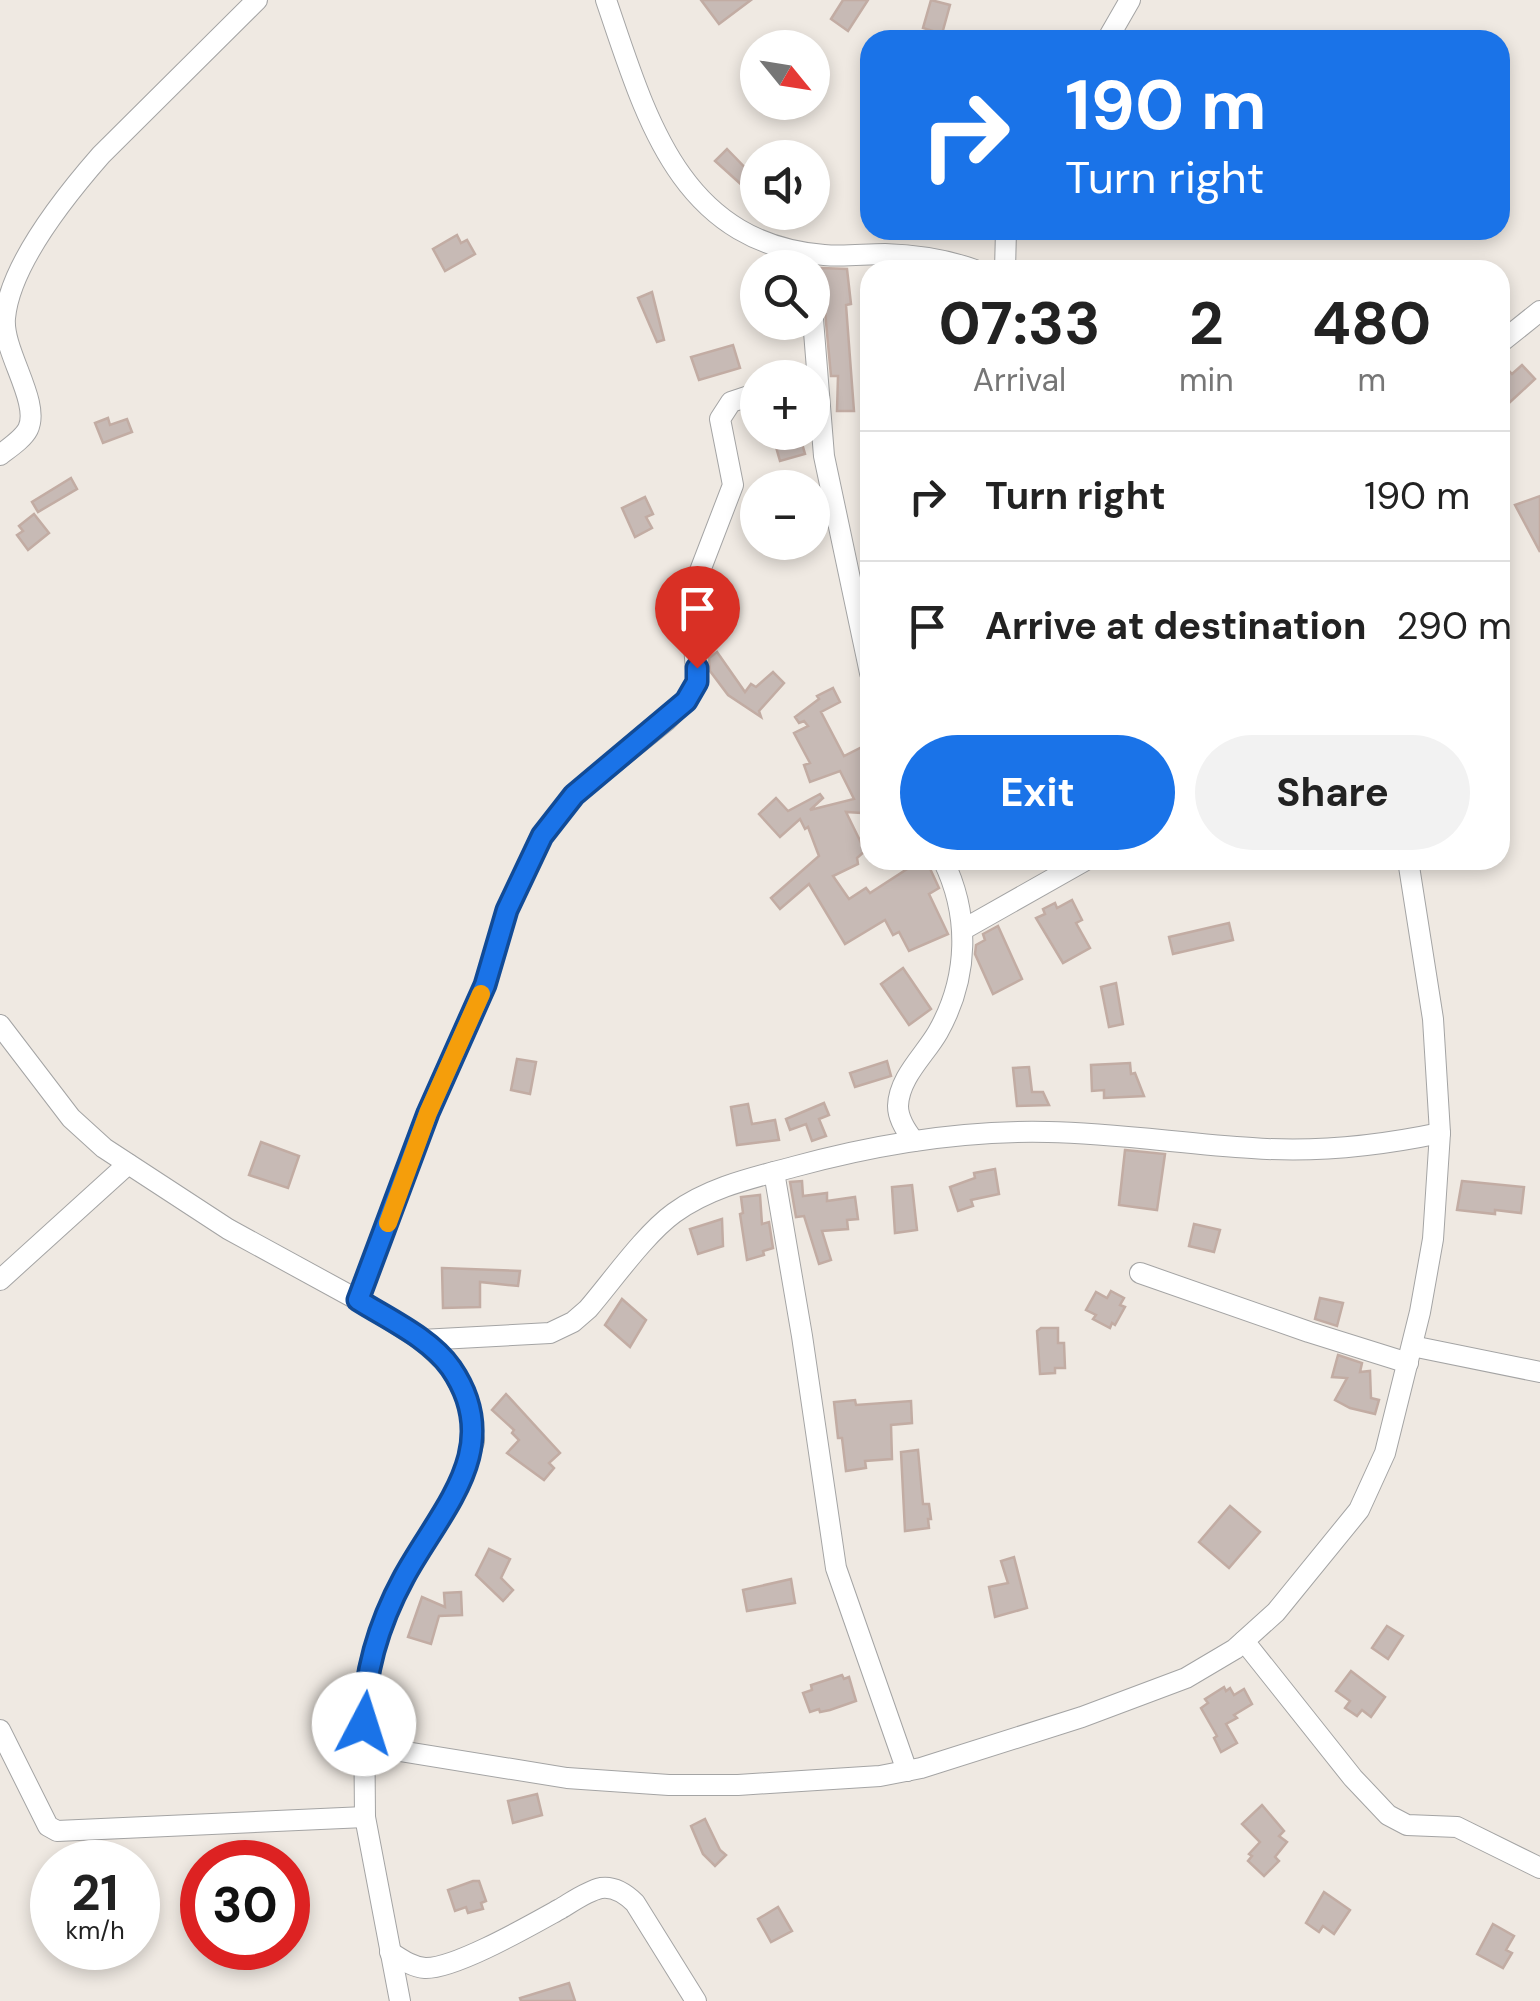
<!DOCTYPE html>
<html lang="en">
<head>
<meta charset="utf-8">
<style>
  body { margin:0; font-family:"DM Sans",sans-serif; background:#f2f2f2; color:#222; height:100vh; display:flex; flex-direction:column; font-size:38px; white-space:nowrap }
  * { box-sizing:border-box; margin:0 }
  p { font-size:32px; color:#767676 }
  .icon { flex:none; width:55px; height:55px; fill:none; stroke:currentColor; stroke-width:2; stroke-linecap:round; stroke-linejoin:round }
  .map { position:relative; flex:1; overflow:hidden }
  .sheet { position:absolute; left:860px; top:260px; width:650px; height:610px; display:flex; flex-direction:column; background:#fff; border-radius:30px; box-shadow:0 5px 15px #0003 }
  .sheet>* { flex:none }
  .banner { position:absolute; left:860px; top:30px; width:650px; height:210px; border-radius:30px; box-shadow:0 5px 15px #0003; background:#1a73e8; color:#fff; overflow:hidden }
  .needle { width:65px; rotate:120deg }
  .buttons { position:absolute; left:740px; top:30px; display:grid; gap:20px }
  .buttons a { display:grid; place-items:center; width:90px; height:90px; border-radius:50%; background:#fff; box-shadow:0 5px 15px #0003; font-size:50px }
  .speed { position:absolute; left:30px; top:1840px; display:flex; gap:20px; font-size:50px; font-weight:700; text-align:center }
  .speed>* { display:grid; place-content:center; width:130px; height:130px; border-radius:50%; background:#fff; box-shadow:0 5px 15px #0003; line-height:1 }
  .speed small { font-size:25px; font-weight:400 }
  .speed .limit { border:15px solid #d22; background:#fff; color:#111 }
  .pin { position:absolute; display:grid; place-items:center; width:85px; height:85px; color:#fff; margin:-102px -42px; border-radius:50% 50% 50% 0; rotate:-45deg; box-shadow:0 0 10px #0007 }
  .pin .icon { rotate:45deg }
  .me { position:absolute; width:110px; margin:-55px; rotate:5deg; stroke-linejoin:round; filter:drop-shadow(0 0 8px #0008) }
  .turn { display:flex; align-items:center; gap:35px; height:210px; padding:0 40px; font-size:45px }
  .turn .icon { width:130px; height:130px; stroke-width:2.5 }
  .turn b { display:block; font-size:70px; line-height:85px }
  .eta { display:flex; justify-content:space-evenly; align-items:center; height:170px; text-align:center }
  .eta b { font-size:60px; font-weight:700; line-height:70px }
  .button { display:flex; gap:20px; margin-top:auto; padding:20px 40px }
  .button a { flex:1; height:115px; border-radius:60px; background:#1a73e8; color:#fff; font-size:40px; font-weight:700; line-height:115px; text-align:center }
  .button a+a { background:#f2f2f2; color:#222 }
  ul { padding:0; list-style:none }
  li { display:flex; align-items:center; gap:30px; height:130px; padding:0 40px; border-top:2px solid #e0e0e0 }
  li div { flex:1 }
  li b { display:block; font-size:38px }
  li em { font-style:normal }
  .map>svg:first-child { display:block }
</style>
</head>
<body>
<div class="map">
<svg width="1540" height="2001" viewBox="0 0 1540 2001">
  <rect width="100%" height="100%" fill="#efe9e2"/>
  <g fill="#c7bab5" stroke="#c2aca3" stroke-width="2.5">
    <polygon points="701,0 751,0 719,24"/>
    <polygon points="843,0 868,0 848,31 831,19"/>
    <polygon points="931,0 950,5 942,34 923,28"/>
    <polygon points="727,149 755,178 744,187 715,161"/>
    <polygon points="457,235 461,243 467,240 475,254 445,271 433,249"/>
    <polygon points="821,268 847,269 851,304 846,305 854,411 837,411 838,376 831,376"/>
    <polygon points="652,292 664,340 657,342 638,298"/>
    <polygon points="733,345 740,368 699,380 691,357"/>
    <polygon points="1500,361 1512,374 1522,365 1535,379 1508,404 1500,395"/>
    <polygon points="108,418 110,425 127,419 132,432 103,443 95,423"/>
    <polygon points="799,433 805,454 780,461 774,440"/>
    <polygon points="71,478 77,489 38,512 32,502"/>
    <polygon points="1540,496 1540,552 1515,505"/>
    <polygon points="645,497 653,514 646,517 652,528 635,537 622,508"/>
    <polygon points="34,514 49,533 28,550 17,535 23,531 19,526"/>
    <polygon points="717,652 745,692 751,684 756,687 773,672 784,683 759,711 761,717 728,695 710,671 709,658"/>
    <polygon points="833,688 840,702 821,712 844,756 866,745 870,755 870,828 862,813 846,812 865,851 857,858 858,864 833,876 849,899 866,888 870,893 907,869 902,860 926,860 939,888 929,894 948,934 909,951 899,932 893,935 885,920 845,944 809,884 780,909 771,898 819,856 808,827 805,829 800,819 780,837 759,814 776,798 788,811 820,794 823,798 810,810 854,799 840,771 810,782 804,765 810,763 794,733 808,726 804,721 799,723 795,717 819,699 817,696"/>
    <polygon points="1072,900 1082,920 1076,923 1090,948 1063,963 1036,918 1045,914 1043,909 1055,903 1057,908"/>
    <polygon points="1229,923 1233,940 1173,954 1169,937"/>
    <polygon points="998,926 1022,979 993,994 975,954 976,945 985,940 983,934"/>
    <polygon points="903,968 931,1009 909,1025 881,984"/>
    <polygon points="1116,983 1123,1024 1109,1027 1101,987"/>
    <polygon points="517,1059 536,1062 530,1094 511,1090"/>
    <polygon points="887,1061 891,1076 855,1087 850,1073"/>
    <polygon points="1130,1063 1131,1074 1135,1073 1144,1096 1104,1098 1104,1090 1092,1091 1091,1065"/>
    <polygon points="1029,1067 1032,1092 1043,1092 1049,1105 1017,1106 1013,1068"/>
    <polygon points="824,1103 829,1115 819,1119 826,1136 812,1141 806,1124 790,1130 786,1119"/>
    <polygon points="748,1104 752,1124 775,1120 779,1140 737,1145 731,1107"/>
    <polygon points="261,1142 299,1156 288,1188 249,1175"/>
    <polygon points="1125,1150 1165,1154 1157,1210 1119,1205"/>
    <polygon points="995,1169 999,1194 971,1200 973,1206 958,1211 950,1187 975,1178 974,1173"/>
    <polygon points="802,1181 803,1196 827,1193 827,1201 855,1197 858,1219 847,1220 848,1229 822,1231 831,1260 819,1264 804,1216 796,1217 790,1182"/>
    <polygon points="1462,1181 1524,1187 1521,1213 1495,1210 1495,1214 1457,1210"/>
    <polygon points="912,1185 917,1230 895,1233 892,1187"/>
    <polygon points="760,1195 762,1224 769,1222 773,1248 763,1251 764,1255 747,1260 740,1214 743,1213 741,1197"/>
    <polygon points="722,1219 723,1246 698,1254 690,1229"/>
    <polygon points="1194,1224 1220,1230 1214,1252 1189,1246"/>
    <polygon points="442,1268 520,1271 518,1286 480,1282 480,1307 443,1308"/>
    <polygon points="1111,1291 1124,1298 1120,1305 1125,1307 1115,1325 1112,1323 1110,1328 1093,1319 1096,1315 1086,1310 1096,1292 1107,1298"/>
    <polygon points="1320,1298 1343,1303 1337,1326 1315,1319"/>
    <polygon points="622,1299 646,1320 630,1347 605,1325"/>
    <polygon points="1041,1328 1058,1328 1058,1343 1064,1343 1065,1368 1055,1368 1055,1373 1040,1374 1037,1331"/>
    <polygon points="1338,1355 1362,1363 1360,1372 1370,1371 1371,1398 1379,1400 1375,1414 1350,1408 1335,1400 1347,1378 1332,1377"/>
    <polygon points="506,1394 560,1453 549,1463 554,1468 544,1480 507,1453 519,1440 512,1433 514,1430 492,1410"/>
    <polygon points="855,1400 856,1405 911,1401 912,1423 891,1425 892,1459 865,1461 866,1468 846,1471 842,1438 838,1438 834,1402"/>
    <polygon points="918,1450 923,1504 929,1504 931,1519 928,1519 929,1528 905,1531 901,1452"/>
    <polygon points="1230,1506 1260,1532 1229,1568 1199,1542"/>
    <polygon points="489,1549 510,1559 501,1578 513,1590 503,1601 476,1575"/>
    <polygon points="1014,1557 1027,1608 995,1617 989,1587 1008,1583 1001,1561"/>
    <polygon points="791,1579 795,1603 747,1611 743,1590"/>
    <polygon points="461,1592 462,1615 439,1616 431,1644 408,1637 422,1597 445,1607 444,1593"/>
    <polygon points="1387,1626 1403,1636 1388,1659 1372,1648"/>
    <polygon points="1351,1671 1385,1697 1371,1717 1362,1710 1357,1716 1345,1708 1350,1701 1336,1691"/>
    <polygon points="842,1675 844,1679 849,1677 856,1701 830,1710 820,1712 819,1709 810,1712 803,1693 812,1690 811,1685"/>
    <polygon points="1224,1687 1226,1691 1230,1688 1234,1695 1244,1689 1252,1704 1234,1715 1237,1718 1226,1724 1237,1743 1221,1752 1214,1738 1217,1736 1201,1708 1208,1703 1205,1699"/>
    <polygon points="537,1794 542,1815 513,1823 508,1801"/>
    <polygon points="1262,1805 1284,1831 1279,1836 1287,1842 1275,1857 1279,1861 1264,1876 1248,1861 1252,1856 1249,1854 1260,1842 1242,1824"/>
    <polygon points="705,1819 720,1850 726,1855 715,1866 703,1854 691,1826"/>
    <polygon points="473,1881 479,1881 486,1901 481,1903 483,1909 468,1913 466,1907 455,1911 448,1890"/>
    <polygon points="1324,1892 1350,1910 1334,1934 1323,1926 1319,1932 1306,1923"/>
    <polygon points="778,1907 792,1931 771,1942 758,1919"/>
    <polygon points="1493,1924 1514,1936 1506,1950 1512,1953 1503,1968 1477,1954"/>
    <polygon points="569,1983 575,2001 521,2001 520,1998"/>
  </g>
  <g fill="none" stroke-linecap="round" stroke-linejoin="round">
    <g stroke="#a4a4a4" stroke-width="22">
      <g id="minor">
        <path d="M 606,0 C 646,117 679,243 824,255 C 844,257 865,254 885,254 C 915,255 948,260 975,270"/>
        <polyline points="1107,40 1130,0"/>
        <polyline points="1005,270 1006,230"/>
        <polyline points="812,307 824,456 870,673"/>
        <polyline points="1500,343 1540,311"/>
        <path d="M 0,455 C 9,448 23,439 28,429 C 41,402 2,351 5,318 C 10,264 66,195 101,155 L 257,0"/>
        <polyline points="964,929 1086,860"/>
        <polyline points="0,1025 71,1118 104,1148 228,1229 358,1300 421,1340 450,1366 468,1402 474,1441 460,1484 404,1577 383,1621 370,1662 364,1704 365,1817 400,2001"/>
        <path d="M 914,1141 C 906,1131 898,1119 898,1106 C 899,1077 925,1055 938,1032 C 969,977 970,915 943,860"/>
        <polyline points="774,1172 802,1336 836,1568 907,1771"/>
        <polyline points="1140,1273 1309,1332 1408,1363"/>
        <polyline points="0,1280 128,1164"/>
        <polyline points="358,1300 428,1113 485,985 507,910 542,836 574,795 666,721 686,701 697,682 691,609 693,589 733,485 720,419 731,402 758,393"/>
        <path d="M 421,1340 L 550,1333 L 573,1322 L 588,1309 C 612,1281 645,1234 674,1213 C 710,1187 752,1178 793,1167 C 877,1144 961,1130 1048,1132 C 1116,1133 1184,1144 1252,1148 C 1316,1153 1378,1146 1440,1133"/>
        <polyline points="1412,1346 1540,1372"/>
        <polyline points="1244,1641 1353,1778 1388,1815 1407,1825 1457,1827 1540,1868"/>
        <polyline points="0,1730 48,1826 57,1831 365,1817"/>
        <polyline points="363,1745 567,1778 669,1785 738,1785 880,1776 921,1768 1082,1717 1186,1678 1235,1649 1276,1612 1359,1510 1385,1453 1420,1312 1433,1239 1440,1133 1433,1019 1408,860"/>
        <path d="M 390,1952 C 401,1959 412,1967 425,1968 C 455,1969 531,1925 560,1909 C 572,1902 587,1891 601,1888 C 615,1886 626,1894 635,1903 L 696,2001"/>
      </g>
    </g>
    <use href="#minor" stroke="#fff" stroke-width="20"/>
  </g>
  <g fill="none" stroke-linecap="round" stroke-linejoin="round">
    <g stroke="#114b97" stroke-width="25">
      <path id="route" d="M 364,1724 C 364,1672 379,1623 404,1577 C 441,1509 506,1448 451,1368 C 430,1338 388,1319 358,1300 L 428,1113 L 485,985 L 507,910 L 542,836 L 574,795 L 686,701 L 697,682 L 697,668"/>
    </g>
    <use href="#route" stroke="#1a73e8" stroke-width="18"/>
    <polyline stroke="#f59e0b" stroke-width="18" points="388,1223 428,1113 481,994"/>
  </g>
</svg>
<div class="buttons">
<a><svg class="needle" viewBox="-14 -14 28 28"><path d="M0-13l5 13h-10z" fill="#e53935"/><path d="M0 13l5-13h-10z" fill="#767676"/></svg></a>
<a><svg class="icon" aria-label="sound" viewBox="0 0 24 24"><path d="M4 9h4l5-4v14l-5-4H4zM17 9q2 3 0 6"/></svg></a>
<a><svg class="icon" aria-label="search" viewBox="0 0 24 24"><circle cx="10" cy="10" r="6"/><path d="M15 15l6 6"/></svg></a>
<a>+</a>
<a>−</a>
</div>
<div class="speed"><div>21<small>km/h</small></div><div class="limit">30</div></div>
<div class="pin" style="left:697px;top:668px;background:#d93025"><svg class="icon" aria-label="arrive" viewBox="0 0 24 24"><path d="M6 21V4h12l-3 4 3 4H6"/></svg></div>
<svg class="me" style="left:364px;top:1724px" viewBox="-20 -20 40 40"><circle r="19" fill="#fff"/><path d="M0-13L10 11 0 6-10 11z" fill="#1a73e8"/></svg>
<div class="banner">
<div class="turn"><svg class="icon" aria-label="right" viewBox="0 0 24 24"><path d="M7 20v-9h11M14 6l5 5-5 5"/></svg><div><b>190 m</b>Turn right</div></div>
</div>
<section class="sheet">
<div class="eta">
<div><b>07:33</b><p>Arrival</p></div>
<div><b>2</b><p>min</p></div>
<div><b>480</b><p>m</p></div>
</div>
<ul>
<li><svg class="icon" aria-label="right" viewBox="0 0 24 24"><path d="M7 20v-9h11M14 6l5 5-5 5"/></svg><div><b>Turn right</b></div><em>190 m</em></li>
<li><svg class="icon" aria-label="arrive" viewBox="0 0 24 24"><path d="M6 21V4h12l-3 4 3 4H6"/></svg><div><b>Arrive at destination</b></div><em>290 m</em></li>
</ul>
<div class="button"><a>Exit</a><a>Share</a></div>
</section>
</div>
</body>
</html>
